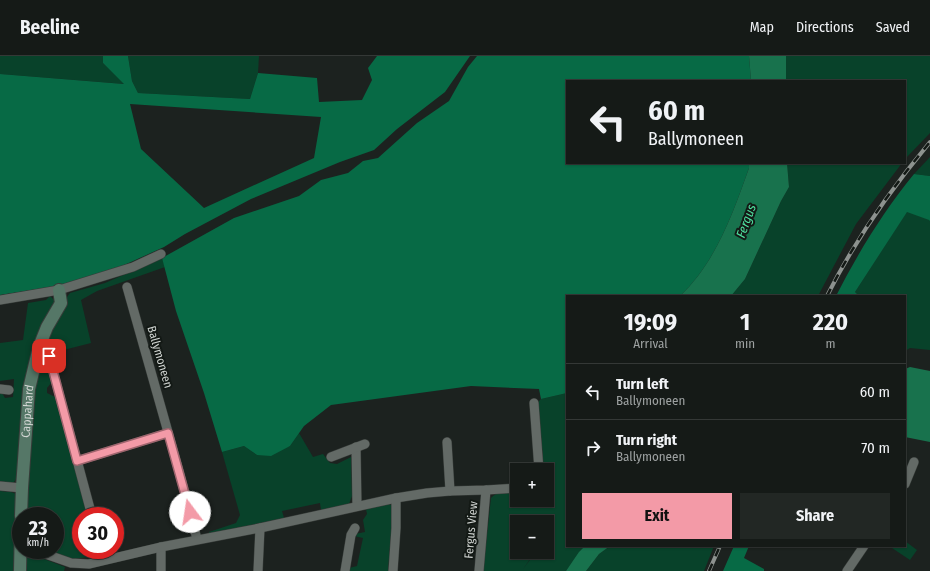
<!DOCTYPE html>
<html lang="en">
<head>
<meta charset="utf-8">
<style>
  body { margin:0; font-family:"Fira Sans Condensed",sans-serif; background:#222724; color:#f1f3f6; height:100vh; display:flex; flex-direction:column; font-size:15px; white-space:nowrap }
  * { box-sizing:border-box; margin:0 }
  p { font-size:13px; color:#9da1a1 }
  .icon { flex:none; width:22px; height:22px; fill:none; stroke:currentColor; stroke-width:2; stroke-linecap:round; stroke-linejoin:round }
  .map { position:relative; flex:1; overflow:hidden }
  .side { position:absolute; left:566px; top:239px; width:340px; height:252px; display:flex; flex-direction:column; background:#151a17; border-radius:0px; box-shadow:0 1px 3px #0004,0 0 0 1px #343836 }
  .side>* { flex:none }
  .banner { position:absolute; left:566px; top:24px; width:340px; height:84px; border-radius:0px; box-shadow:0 1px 3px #0004,0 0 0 1px #343836; background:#151a17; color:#f1f3f6; overflow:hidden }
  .tools { position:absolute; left:510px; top:407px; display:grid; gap:8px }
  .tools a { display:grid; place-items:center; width:44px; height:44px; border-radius:0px; background:#151a17; box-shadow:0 1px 3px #0004,0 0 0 1px #343836; font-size:20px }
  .speed { position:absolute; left:12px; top:451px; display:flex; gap:8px; font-size:20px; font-weight:700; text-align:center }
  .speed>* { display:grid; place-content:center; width:52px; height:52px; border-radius:50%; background:#151a17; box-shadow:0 1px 3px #0004,0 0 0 1px #343836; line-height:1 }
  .speed small { font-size:10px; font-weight:400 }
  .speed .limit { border:6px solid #d22; background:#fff; color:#111 }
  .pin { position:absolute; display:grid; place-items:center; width:34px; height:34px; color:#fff; margin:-17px; border-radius:8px; box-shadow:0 2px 6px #0006 }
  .me { position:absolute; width:44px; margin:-22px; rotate:346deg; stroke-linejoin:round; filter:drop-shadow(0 0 3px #0008) }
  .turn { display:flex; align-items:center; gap:14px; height:84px; padding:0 16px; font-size:18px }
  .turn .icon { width:52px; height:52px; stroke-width:2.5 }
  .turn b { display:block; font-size:28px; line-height:34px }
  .eta { display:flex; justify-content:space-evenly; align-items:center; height:68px; text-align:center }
  .eta b { font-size:24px; font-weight:700; line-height:28px }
  .button { display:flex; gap:8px; margin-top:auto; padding:8px 16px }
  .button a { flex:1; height:46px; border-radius:0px; background:#f39aa7; color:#111; font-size:16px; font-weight:700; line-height:46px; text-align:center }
  .button a+a { background:#222724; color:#f1f3f6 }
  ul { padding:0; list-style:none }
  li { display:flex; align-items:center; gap:12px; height:56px; padding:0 16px; border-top:1px solid #343836 }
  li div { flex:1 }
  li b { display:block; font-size:15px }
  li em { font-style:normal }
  header { display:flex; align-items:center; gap:24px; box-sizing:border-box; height:56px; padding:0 20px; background:#151a17; border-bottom:1px solid #343836 }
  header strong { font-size:19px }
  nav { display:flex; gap:22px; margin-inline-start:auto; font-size:14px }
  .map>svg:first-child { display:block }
</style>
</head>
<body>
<header>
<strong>Beeline</strong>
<nav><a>Map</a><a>Directions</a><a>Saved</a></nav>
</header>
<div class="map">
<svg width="930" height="515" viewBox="0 0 930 515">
  <rect width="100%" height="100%" fill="#1c221f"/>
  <g fill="#08422a" fill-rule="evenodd">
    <polygon points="0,0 103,0 103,7 125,28 0,18"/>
    <polygon points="128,0 259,0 258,17 250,43 138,37 132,25"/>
    <polygon points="786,0 930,0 930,77 905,103 905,25 786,25"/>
    <polygon points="930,101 930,120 914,118"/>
    <polygon points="787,107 902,107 856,168 818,240 731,240 745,223 781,145 789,131"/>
    <polygon points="907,155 930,164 930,294 910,292 905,295 905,240 859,240 855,236"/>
    <polygon points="162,202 165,211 97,235 81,244 91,287 44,299 51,327 47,332 47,337 55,341 88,460 81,460 81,494 88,494 89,498 102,494 109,494 110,499 72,503 44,494 55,494 55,460 26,460 27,410 35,319 48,282 66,250 67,241 70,237 105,227"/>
    <path d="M 50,240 L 54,244 L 55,249 C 46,266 35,283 30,302 C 19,340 20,382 17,421 L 14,426 L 9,428 L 0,427 L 0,337 L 2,337 L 5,342 L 13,341 L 14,323 L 0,325 L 0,287 L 23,284 L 28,247 L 46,244 Z"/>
    <path d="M 567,337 L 567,490 L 585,490 L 566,515 L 483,515 L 491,442 C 497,435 508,437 517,436 L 517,444 L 547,444 L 547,414 L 544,414 L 538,346 L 541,343 ZM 517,466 L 547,466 L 547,481 L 550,477 L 547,482 L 547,496 L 536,496 L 523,513 L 535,496 L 517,496 Z"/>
    <polygon points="299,377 313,401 323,398 330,407 337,408 351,401 352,440 349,448 338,452 321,454 320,447 282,455 284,462 209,478 209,476 236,467 240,459 222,396 244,390 257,399 290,390"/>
    <polygon points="0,435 11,436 16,438 17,443 14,499 15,515 0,515"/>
    <polygon points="387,447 391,449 393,454 388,515 349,515 349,512 357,510 363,482 354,480 355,478 365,476 363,464 367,458 366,453"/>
    <polygon points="905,485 917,494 910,504 889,490 905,490"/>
    <polygon points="610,490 714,490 704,515 586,515 599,498"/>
    <polygon points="28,498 31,498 65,511 64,515 25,515 26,502"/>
  </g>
  <g fill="#076a45" fill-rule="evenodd">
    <path d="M 103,0 L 128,0 L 132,25 L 138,37 L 250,43 L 258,17 L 317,22 L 319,46 L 362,44 L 372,24 L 368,12 L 377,0 L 470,0 L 445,36 L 397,73 L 374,94 L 340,106 L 251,143 L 185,178 L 164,191 L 100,220 L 76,227 L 0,239 L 0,18 L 124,28 L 103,7 ZM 130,48 L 321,61 L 314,102 L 204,152 L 141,93 Z"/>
    <path d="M 477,0 L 749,0 L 751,25 L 567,25 L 567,107 L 749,107 L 749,112 C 733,157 716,206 680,240 L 567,240 L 567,337 L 541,343 L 539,333 L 471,330 L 331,349 L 304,370 L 290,390 L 271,400 L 257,399 L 244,390 L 222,396 L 204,337 L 176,255 L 162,202 L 234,162 L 299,140 L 321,124 L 348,117 L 363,105 L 378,102 L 417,67 L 449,45 L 468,11 Z"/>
    <path d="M 914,118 L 930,120 L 930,165 L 929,164 L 907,156 L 855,236 L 859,240 L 836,240 C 858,197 883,156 914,118 Z"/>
    <polygon points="734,490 749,490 744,502 764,513 764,515 723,515"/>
  </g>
  <g fill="#18724d">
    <polygon points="749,0 786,0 786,25 751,25"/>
    <path d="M 749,107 L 787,107 L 789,131 L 781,145 L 745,223 L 731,240 L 680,240 C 716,206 733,157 749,112 Z"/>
    <polygon points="910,311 930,315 930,386 905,381 905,313"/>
    <polygon points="585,490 610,490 599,498 586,515 566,515 579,496"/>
  </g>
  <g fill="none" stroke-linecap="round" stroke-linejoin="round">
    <g stroke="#373c39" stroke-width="10">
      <g id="street">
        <polyline points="127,231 179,415 197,483"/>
        <polyline points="0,244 59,234 133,211 161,198"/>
        <polyline points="49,300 92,460"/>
        <polyline points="0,333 9,334"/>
        <polyline points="534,347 539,414"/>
        <polyline points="447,386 450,435"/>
        <polyline points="356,391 357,450"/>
        <polyline points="331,401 365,388"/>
        <polyline points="77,405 168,377"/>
        <polyline points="905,428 914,406"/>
        <polyline points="0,430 22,432"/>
        <polyline points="161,491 161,515"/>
        <polyline points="34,494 71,507 89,508 161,491 260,472 396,442 427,437 450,435 486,434 517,432"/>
        <polyline points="258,515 260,472"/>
        <polyline points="345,515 351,479 355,472"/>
        <polyline points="393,515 396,472 396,442"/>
        <polyline points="479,515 486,434"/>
        <polyline points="847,515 864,490"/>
      </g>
    </g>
    <g stroke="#373c39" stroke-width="14">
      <g id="secondary">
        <path id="s1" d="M 21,460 L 22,432 L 29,333 L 39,291 L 47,271 L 61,247 L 59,234"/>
        <polyline points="20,515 21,466"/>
      </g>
    </g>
    <use href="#street" stroke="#636a66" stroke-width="9"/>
    <use href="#secondary" stroke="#557767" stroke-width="12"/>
    <g stroke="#8d928f" stroke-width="4">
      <g id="rail">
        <path d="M 827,240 C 855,184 890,134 930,86"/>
        <polyline points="709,515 720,490"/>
      </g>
    </g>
    <use href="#rail" stroke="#131915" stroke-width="2.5" stroke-dasharray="8" stroke-linecap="butt"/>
  </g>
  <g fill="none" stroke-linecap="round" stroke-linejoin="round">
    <g stroke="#9e646d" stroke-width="10">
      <polyline id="route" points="49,300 77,405 168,377 190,456"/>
    </g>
    <use href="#route" stroke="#f39aa7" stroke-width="7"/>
  </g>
  <g text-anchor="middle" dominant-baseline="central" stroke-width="4" stroke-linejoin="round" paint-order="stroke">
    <g font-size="12" fill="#d2d6d3" stroke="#131915">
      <text transform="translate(160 301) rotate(74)">Ballymoneen</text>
      <text stroke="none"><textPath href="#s1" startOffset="105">Cappahard</textPath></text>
      <text transform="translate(471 474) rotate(-85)">Fergus View</text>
    </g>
    <g font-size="13" font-style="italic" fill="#50e4a2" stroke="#131915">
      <text transform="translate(746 165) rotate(-70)">Fergus</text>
    </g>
  </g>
</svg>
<div class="tools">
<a>+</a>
<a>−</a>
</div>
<div class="speed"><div>23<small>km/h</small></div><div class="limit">30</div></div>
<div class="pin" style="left:49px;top:300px;background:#d93025"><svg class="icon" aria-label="arrive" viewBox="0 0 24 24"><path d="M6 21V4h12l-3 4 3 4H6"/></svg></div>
<svg class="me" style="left:190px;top:456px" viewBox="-20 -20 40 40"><circle r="19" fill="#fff"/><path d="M0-13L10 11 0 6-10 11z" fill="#f39aa7"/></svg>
<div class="banner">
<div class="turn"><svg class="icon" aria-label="left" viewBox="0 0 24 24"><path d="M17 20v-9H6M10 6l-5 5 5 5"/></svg><div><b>60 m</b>Ballymoneen</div></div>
</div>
<section class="side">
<div class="eta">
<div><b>19:09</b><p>Arrival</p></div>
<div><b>1</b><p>min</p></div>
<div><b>220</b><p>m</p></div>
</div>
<ul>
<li><svg class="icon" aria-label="left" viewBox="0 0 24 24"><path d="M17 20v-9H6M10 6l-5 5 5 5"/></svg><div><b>Turn left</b><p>Ballymoneen</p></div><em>60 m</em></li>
<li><svg class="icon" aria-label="right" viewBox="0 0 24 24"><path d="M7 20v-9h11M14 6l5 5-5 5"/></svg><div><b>Turn right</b><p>Ballymoneen</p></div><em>70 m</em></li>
</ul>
<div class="button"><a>Exit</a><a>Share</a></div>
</section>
</div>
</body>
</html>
